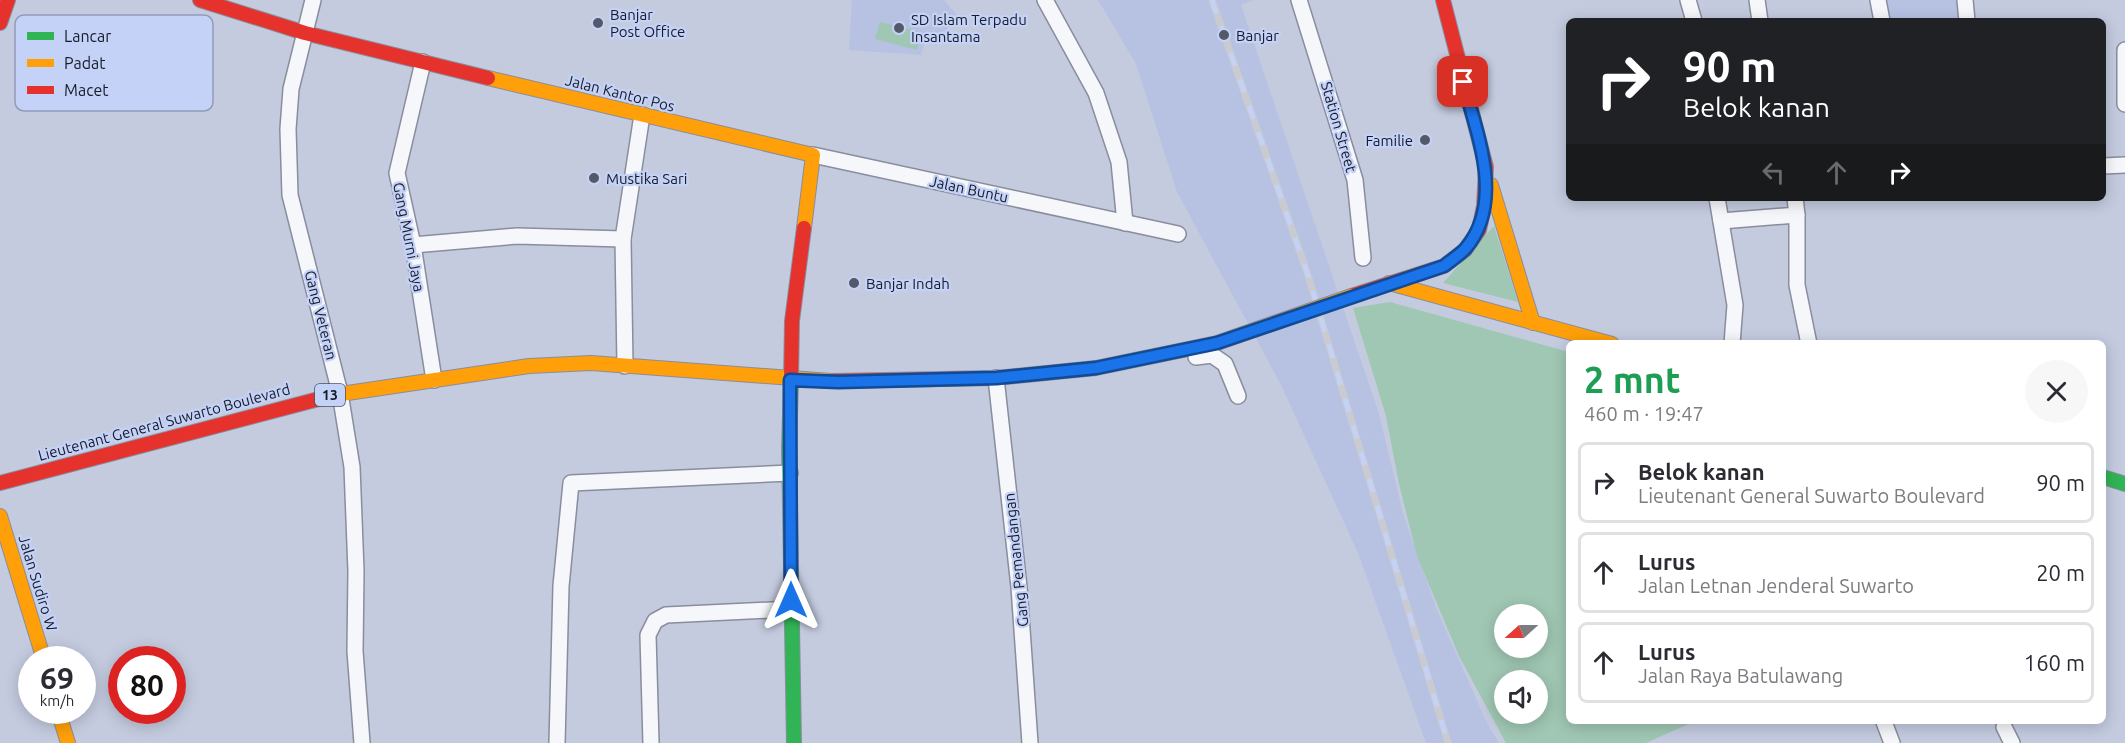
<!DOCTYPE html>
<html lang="id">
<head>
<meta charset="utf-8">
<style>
  body { margin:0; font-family:Ubuntu,sans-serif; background:#f7f7f7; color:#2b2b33; height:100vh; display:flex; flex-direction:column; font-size:22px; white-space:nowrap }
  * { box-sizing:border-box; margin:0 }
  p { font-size:20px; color:#7c7c81 }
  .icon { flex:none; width:33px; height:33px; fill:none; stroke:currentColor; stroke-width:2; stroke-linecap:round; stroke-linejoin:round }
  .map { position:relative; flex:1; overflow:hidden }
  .sheet { position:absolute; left:1566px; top:340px; width:540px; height:384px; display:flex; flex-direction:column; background:#fff; border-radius:9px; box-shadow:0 3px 15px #0003 }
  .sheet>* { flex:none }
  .banner { position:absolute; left:1566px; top:18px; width:540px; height:183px; border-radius:9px; box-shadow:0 3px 15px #0003; background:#202124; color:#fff; overflow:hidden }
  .needle { width:39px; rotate:249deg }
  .buttons { position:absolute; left:1494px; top:604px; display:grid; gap:12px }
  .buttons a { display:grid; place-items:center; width:54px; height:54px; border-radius:50%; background:#fff; box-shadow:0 3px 15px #0003; font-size:30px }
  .speed { position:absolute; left:18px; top:646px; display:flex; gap:12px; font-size:30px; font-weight:700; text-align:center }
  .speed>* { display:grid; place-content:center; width:78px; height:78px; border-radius:50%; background:#fff; box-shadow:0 3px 15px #0003; line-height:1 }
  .speed small { font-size:15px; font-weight:400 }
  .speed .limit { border:9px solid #d22; background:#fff; color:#111 }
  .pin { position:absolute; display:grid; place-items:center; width:51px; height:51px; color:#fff; margin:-26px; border-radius:12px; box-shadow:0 3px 9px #0006 }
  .me { position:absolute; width:66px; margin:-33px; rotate:0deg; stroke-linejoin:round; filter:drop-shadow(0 0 4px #0008) }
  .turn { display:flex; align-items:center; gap:21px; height:126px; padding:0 18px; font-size:27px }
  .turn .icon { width:78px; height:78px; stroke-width:2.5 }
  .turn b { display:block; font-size:42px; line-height:51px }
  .lanes { display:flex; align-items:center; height:57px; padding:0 18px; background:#0003; justify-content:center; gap:30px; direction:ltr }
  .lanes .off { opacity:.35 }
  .round { display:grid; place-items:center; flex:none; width:63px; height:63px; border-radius:32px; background:#f7f7f7 }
  .head { display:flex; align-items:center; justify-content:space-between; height:102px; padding:0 18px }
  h1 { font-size:36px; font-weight:600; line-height:45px; color:#1e9e55 }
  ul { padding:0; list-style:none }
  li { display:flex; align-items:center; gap:18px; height:81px; margin:0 12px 9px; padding:0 6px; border:3px solid #e1e1e2; border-radius:9px }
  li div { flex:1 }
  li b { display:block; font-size:22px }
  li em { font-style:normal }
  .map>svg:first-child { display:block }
</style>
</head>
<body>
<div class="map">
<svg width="2125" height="743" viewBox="0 0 2125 743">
  <rect width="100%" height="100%" fill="#c4cbdf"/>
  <g fill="#b7c2e3">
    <polygon points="852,0 944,0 960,19 935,38 926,38 921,55 849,50"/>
    <polygon points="1098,0 1254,0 1241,5 1379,414 1404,517 1437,610 1486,721 1499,743 1426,743 1358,553 1281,385 1177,192 1136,64"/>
    <polygon points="1881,0 1963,0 1966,21 1884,21"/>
  </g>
  <g fill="#a0c7b4" fill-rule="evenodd">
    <polygon points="880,22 921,32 917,50 875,39"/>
    <polygon points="1494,226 1518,302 1443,283"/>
    <path d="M 1390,302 L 1569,352 L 1569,722 L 1693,722 L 1646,743 L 1506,743 L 1459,656 L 1417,556 L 1399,484 L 1386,416 L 1353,308 ZM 1504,615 L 1538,615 L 1538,648 L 1504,648 ZM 1504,681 L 1538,681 L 1538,714 L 1504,714 Z"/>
  </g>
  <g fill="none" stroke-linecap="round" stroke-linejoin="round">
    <g stroke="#898d9d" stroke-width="18">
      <g id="street">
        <polyline points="313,0 291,89 288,129 290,195 340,393 352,467 356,571 355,651 362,743"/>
        <polyline points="1045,0 1096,93 1119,162 1125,223"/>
        <polyline points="1299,0 1355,180 1363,258"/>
        <polyline points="1688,0 1694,21"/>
        <polyline points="1757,0 1760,21"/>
        <polyline points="1878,0 1882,21"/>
        <polyline points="1965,0 1967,21"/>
        <polyline points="2125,50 2125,104"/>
        <polyline points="423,62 397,173 413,245 434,380"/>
        <polyline points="813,155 1178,234"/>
        <polyline points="2103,166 2125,165"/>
        <polyline points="1717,198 1735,305 1732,344"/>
        <polyline points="1797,215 1797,285 1809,344"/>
        <polyline points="1721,221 1797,215 1795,198"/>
        <polyline points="413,245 517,236 623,239"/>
        <polyline points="1196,357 1212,355 1225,364 1238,396"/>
        <polyline points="625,366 623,239 642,115"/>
        <polyline points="996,378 1019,587 1030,743"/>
        <polyline points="1884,722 1892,743"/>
        <polyline points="2004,727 2012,743"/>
        <polyline points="557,743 561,586 571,483 790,473"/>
        <polyline points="651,743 648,635 655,621 666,615 791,609"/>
      </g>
    </g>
    <g stroke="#898d9d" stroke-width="16">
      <g id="fast">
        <polyline points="791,380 789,449 794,743"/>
        <polyline points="2103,477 2125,484"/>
      </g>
    </g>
    <g stroke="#898d9d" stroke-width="16">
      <g id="slow">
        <polyline points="488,78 813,155 804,228"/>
        <polyline points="1491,185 1533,323"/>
        <polyline points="1389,283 1612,344"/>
        <polyline points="334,395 529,366 591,363 831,381"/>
        <polyline points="0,516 44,660"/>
        <polyline points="58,711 68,743"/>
      </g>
    </g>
    <g stroke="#898d9d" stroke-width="16">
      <g id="jam">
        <polyline points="200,0 305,33 488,78"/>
        <polyline points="0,23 8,0"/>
        <polyline points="1351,296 1444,266 1465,250 1479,230 1484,206 1486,167 1443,0"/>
        <polyline points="791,380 792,321 804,228"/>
        <polyline points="831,381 996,378 1096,368 1217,343"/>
        <polyline points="0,483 334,395"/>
      </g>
    </g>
    <use href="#street" stroke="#f6f7fa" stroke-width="15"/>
    <use href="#fast" stroke="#30b455" stroke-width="14"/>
    <use href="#slow" stroke="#ff9f0a" stroke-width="14"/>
    <use href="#jam" stroke="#e5322d" stroke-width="14"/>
    <g stroke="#c9cbd1" stroke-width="7">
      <polyline id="rail" points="1212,0 1307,272 1448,743"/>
    </g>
    <use href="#rail" stroke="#c5d2f8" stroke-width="4.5" stroke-dasharray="14" stroke-linecap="butt"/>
    <g stroke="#898d9d" stroke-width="16" stroke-linecap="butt">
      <polyline id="slow-bridge" points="1217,343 1351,296"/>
    </g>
    <use href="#slow-bridge" stroke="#ff9f0a" stroke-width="14"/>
  </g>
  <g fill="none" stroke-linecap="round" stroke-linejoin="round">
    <g stroke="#114b97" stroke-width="15">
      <path id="route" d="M 791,600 L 790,380 L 838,382 L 996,378 L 1096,368 L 1217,343 L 1444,266 C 1451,260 1460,255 1466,248 C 1505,201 1477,134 1463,82"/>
    </g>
    <use href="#route" stroke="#1a73e8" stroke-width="10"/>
  </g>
  <g fill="#535968" stroke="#c5d2f8" stroke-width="2">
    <circle cx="598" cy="23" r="6"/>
    <circle cx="899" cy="28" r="6"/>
    <circle cx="1224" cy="35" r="6"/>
    <circle cx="1425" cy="140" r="6"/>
    <circle cx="594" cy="178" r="6"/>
    <circle cx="854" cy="283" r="6"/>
  </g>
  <g text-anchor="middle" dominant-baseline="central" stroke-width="4.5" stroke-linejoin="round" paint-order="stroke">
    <rect fill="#c5d2f8" stroke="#4a5266" stroke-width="1.5" x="315" y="384" width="30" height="22" rx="4.5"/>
    <g font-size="14" font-weight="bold" fill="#161b28">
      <text x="330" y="395">13</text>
    </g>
    <g font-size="15" fill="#161b28" stroke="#c5d2f8" text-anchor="start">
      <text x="610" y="14">Banjar<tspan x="610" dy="17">Post Office</tspan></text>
      <text x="911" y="19">SD Islam Terpadu<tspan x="911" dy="17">Insantama</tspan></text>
      <text x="1236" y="35">Banjar</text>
      <text x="1413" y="140" text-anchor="end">Familie</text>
      <text x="606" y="178">Mustika Sari</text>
      <text x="866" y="283">Banjar Indah</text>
    </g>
    <g font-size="15" fill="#161b28" stroke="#c5d2f8">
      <text transform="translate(620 93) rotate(14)">Jalan Kantor Pos</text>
      <text transform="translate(1339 127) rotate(74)">Station Street</text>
      <text transform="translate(969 189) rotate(12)">Jalan Buntu</text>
      <text transform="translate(409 237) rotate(79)">Gang Murni Jaya</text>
      <text transform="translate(321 315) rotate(76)">Gang Veteran</text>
      <text transform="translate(164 422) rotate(-15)">Lieutenant General Suwarto Boulevard</text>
      <text transform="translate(1016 560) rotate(-96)">Gang Pemandangan</text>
      <text transform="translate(38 583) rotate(73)">Jalan Sudiro W</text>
    </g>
  </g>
  <rect x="15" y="15" width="198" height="96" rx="9" fill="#c5d2f8" stroke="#909bba" stroke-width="1.5"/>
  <rect x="27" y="32" width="27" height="8" fill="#30b455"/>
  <rect x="27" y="59" width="27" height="8" fill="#ff9f0a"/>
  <rect x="27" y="86" width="27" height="8" fill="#e5322d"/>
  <g font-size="16" fill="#161b28">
    <text x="64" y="42">Lancar</text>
    <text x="64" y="69">Padat</text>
    <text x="64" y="96">Macet</text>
  </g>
</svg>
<div class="buttons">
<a><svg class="needle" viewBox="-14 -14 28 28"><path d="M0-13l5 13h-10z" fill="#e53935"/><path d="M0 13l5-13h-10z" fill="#7c7c81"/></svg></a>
<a><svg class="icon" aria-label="sound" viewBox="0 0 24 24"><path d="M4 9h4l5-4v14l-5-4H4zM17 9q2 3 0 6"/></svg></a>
</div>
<div class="speed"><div>69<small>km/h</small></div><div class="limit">80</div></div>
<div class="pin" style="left:1463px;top:82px;background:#d93025"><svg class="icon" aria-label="arrive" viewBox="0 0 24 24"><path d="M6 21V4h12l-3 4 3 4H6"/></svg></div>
<svg class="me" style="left:791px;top:600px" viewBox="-20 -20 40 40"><path d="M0-17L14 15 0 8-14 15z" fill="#1a73e8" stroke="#fff" stroke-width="4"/></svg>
<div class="banner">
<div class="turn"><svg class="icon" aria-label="right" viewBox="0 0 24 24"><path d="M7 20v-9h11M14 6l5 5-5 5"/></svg><div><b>90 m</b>Belok kanan</div></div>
<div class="lanes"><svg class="icon off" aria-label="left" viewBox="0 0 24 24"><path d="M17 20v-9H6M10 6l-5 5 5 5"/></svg><svg class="icon off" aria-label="ahead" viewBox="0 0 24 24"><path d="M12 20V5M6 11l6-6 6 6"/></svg><svg class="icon" aria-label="right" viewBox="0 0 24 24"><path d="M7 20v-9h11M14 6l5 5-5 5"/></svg></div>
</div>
<section class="sheet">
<div class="head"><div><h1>2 mnt</h1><p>460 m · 19:47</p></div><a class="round"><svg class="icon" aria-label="close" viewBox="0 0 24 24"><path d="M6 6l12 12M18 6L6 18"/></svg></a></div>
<ul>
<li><svg class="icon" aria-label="right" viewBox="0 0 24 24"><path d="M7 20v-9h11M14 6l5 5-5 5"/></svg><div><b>Belok kanan</b><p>Lieutenant General Suwarto Boulevard</p></div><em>90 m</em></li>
<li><svg class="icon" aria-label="ahead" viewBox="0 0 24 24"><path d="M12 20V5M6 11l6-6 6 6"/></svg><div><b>Lurus</b><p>Jalan Letnan Jenderal Suwarto</p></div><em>20 m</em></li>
<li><svg class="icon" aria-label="ahead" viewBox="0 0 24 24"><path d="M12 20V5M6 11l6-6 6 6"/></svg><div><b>Lurus</b><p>Jalan Raya Batulawang</p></div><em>160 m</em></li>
</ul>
</section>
</div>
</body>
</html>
